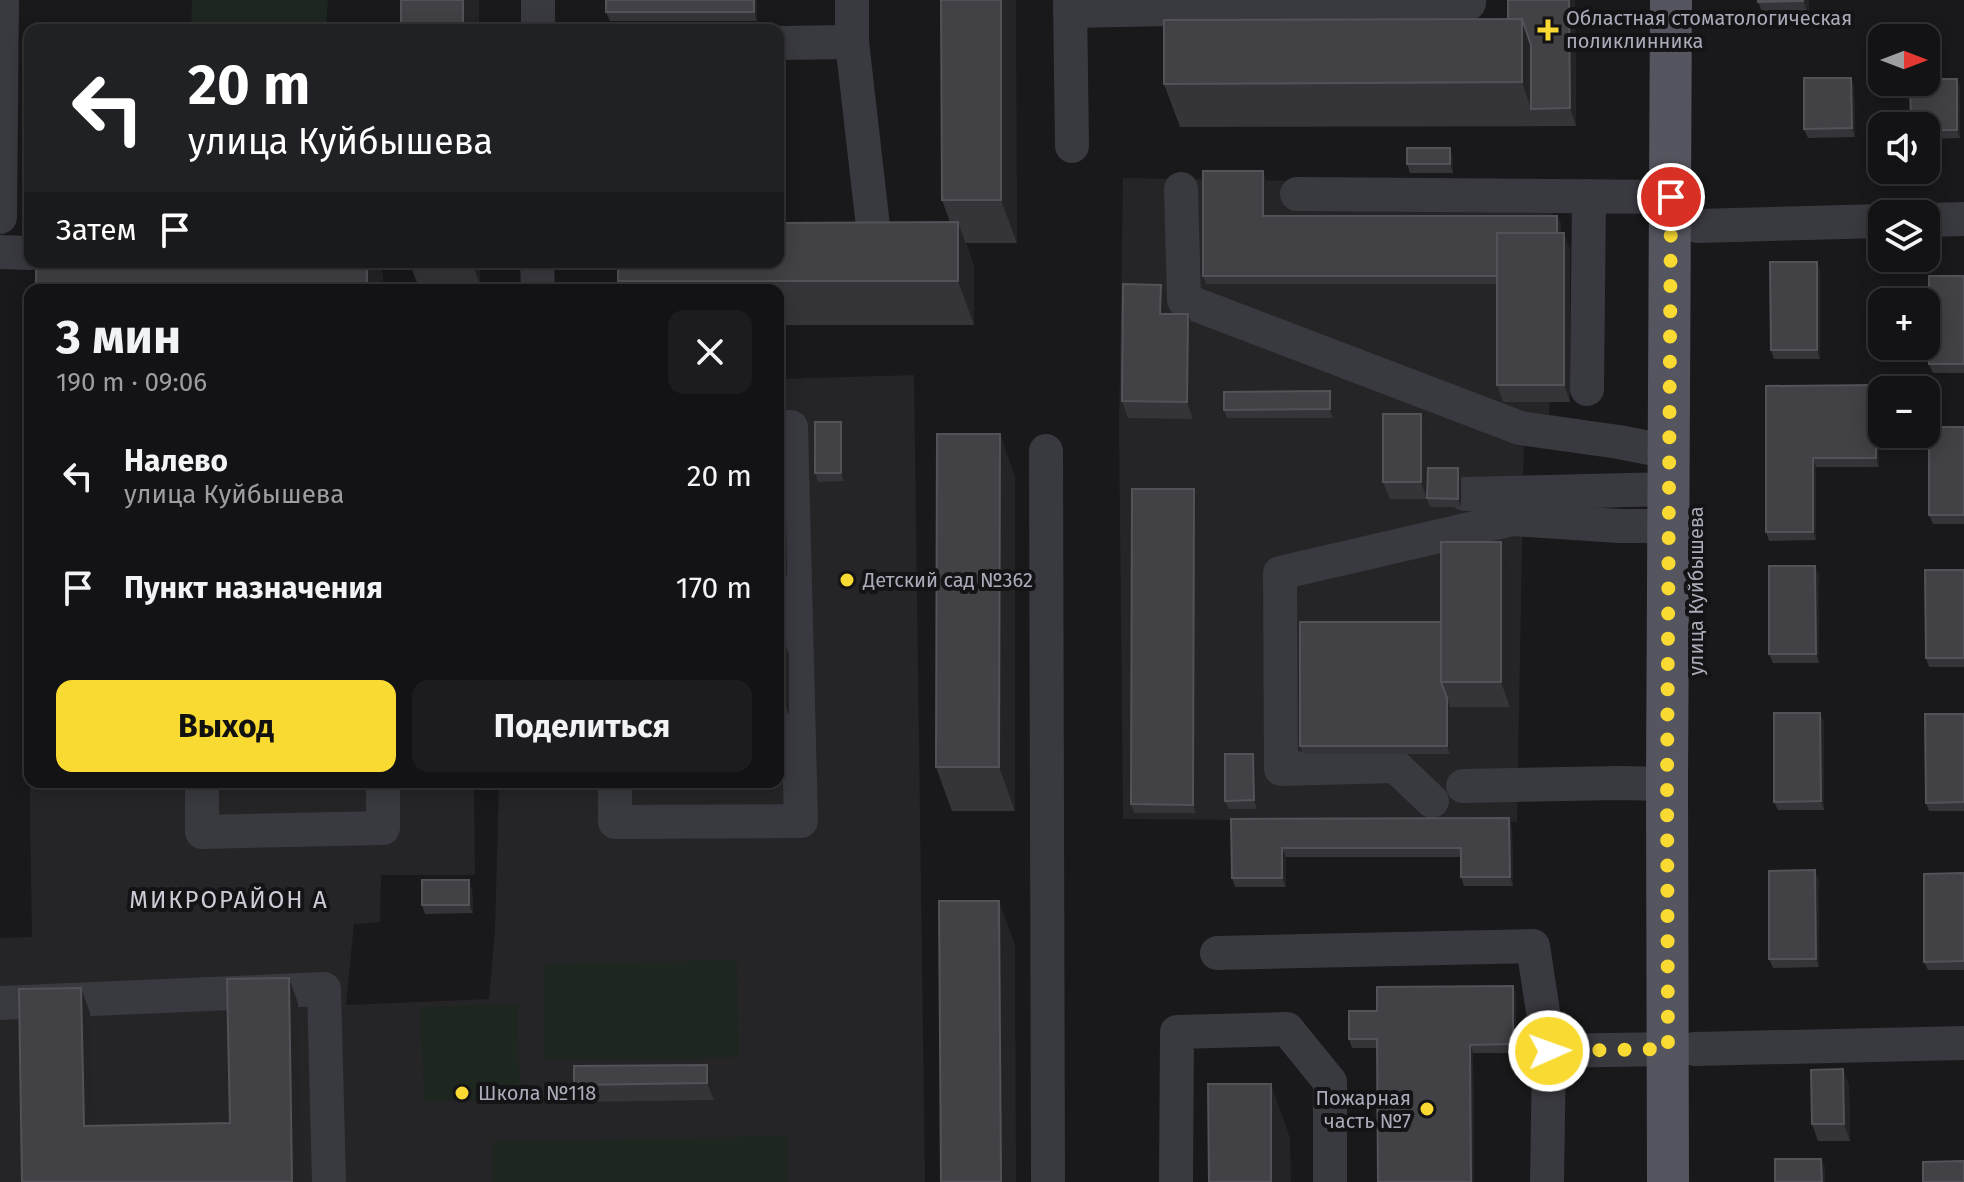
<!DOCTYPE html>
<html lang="ru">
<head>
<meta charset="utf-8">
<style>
  body { margin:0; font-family:"Fira Sans",sans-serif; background:#1c1b1d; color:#f1f3f6; height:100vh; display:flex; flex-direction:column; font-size:30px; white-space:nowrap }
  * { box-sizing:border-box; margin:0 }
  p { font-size:26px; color:#9d9ea0 }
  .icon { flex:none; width:44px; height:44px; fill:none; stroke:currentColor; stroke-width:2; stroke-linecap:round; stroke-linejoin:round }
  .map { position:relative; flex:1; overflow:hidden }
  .drawer { position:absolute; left:24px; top:284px; width:760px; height:504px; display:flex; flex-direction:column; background:#131214; border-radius:16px; box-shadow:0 4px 20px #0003,0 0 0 2px #323234 }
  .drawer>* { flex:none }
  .hud { position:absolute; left:24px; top:24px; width:760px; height:244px; border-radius:16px; box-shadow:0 4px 20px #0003,0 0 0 2px #323234; background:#202124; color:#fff; overflow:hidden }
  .needle { width:52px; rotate:90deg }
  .fabs { position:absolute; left:1868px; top:24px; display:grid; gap:16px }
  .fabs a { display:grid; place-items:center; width:72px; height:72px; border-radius:16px; background:#131214; box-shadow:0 4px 20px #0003,0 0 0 2px #323234; font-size:40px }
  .pin { position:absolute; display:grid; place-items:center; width:68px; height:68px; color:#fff; margin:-34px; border:4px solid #fff; border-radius:50%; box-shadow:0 2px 8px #0007 }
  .me { position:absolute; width:88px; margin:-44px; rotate:88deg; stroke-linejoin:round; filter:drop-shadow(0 0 6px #0008) }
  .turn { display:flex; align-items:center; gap:28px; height:168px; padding:0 32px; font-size:36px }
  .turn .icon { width:104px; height:104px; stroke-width:2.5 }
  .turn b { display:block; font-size:56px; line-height:68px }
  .then { display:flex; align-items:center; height:76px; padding:0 32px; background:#0003; gap:16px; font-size:30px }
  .round { display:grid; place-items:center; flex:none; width:84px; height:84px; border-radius:16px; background:#1c1b1d }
  .headline { display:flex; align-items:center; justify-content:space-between; height:136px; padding:0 32px }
  h1 { font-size:48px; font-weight:700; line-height:60px }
  .primary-button { display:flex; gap:16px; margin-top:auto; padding:16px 32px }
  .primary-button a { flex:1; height:92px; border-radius:16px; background:#f8da33; color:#111; font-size:32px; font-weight:700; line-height:92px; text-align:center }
  .primary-button a+a { background:#1c1b1d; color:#f1f3f6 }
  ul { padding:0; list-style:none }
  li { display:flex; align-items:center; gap:24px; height:112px; padding:0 32px }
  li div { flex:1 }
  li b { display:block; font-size:30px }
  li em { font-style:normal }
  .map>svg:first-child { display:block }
</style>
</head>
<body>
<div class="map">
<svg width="1964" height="1182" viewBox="0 0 1964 1182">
  <rect width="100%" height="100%" fill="#19181a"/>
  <g fill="#252427">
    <polygon points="1123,178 1552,185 1549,432 1524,432 1517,822 1123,819 1119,425"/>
    <polygon points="914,375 925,1182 0,1182 0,938 32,937 23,389 30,389 30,782 474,782 475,875 381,875 380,922 354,924 346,1005 489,999 495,930 499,782 778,782 778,379"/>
  </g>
  <g fill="#1e2620">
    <polygon points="192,0 328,0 326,30 191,30"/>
    <polygon points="737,960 738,1057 545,1060 544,964"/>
    <polygon points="517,1005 520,1099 424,1102 421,1007"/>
    <polygon points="786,1136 787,1182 493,1182 492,1142"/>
  </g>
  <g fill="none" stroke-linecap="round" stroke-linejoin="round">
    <g stroke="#393940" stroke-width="34">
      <polyline points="538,0 538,30"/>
      <polyline points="1070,0 1072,146"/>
      <polyline points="1070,11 1469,3 1469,0"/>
      <polyline points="778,43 852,42"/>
      <polyline points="1181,189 1184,300 1520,428 1619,442 1670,452"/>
      <polyline points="1297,194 1671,197"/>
      <polyline points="0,217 2,0"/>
      <polyline points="1926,220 1964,219"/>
      <polyline points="1698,226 1882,221"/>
      <polyline points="778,246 875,244 852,42 852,0"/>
      <polyline points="0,252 30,253"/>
      <polyline points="537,262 538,290"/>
      <polyline points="1587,389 1589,196"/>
      <polyline points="1046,451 1048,1182"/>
      <polyline points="1465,494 1670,489"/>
      <polyline points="202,782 202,832 383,828 383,782"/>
      <polyline points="615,782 615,822 801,821 791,427 778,427"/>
      <polyline points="1463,786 1619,783 1667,784"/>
      <polyline points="1432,801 1395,766 1281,769 1280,573 1513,519 1619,526 1669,526"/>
      <polyline points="1217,953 1533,946 1549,1051 1547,1182"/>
      <polyline points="0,1003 324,989 329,1182"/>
      <polyline points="1694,1049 1964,1043"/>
      <polyline points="1549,1051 1668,1049"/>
      <polyline points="1176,1182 1177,1032 1287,1029 1330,1082 1330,1182"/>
    </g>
    <polyline stroke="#55555f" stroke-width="42" points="1668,1182 1667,784 1671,0"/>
  </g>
  <g fill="#353438">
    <polygon points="757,0 757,21 610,21 606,12"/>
    <polygon points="941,0 1017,243 966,243 974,266 974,325 778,325 778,290 621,290 618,281 950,222 942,200"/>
    <polygon points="1508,0 1575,0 1576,126 1180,127 1164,84 1508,19"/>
    <polygon points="1758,0 1809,0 1809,18 1764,19"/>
    <polygon points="1957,79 1960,87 1960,138 1926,139 1926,126"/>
    <polygon points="1854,86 1855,137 1808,138 1804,129"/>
    <polygon points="1453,157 1453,173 1410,173 1407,164"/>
    <polygon points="1266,180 1266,216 1557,216 1561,224 1561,233 1570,250 1570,402 1503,402 1497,385 1497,284 1206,284 1203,276"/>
    <polygon points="409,262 480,262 480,285 418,285"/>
    <polygon points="1817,262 1820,271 1820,359 1774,359 1771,350"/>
    <polygon points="1964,276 1964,373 1933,373 1929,364"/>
    <polygon points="1167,302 1167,314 1195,331 1193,419 1128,418 1122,401"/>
    <polygon points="1876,385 1879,394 1879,467 1816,467 1816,540 1769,541 1766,532 1766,386"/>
    <polygon points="1330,391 1333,400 1333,418 1227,418 1224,410"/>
    <polygon points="1964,427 1964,524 1933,524 1929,515"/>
    <polygon points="844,430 844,481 818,482 815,473"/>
    <polygon points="1427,431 1427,499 1390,499 1383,482"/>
    <polygon points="1458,468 1461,476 1461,507 1430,507 1427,498"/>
    <polygon points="1015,477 1015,811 952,811 936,767"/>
    <polygon points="1197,498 1196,813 1134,813 1131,804"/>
    <polygon points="778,500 780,500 786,517 787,576 778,576"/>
    <polygon points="1501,542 1510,566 1510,707 1450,707 1450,754 1303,754 1300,746 1441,622"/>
    <polygon points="1964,570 1964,667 1929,667 1926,658"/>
    <polygon points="1819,574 1819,663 1773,663 1769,654"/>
    <polygon points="778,637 782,637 789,654 789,715 778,715"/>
    <polygon points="1964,714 1964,811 1929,811 1926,803"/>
    <polygon points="1824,722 1824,810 1778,810 1774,802"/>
    <polygon points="1253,754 1256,763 1257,809 1229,809 1225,801"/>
    <rect x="217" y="782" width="91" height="1"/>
    <polygon points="638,782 728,782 728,784 639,785"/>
    <polygon points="1231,819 1512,827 1513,886 1464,886 1461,877 1461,857 1286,857 1286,887 1235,887 1232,878"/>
    <polygon points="1964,873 1964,970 1928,970 1924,962"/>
    <polygon points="1819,879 1819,967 1773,968 1769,959"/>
    <polygon points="472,889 473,913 425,914 422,905"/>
    <polygon points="1513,986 1516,995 1516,1053 1473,1053 1474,1182 1378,1182 1377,1048 1352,1048 1349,1039 1377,1011"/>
    <polygon points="707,1065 714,1082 714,1100 580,1102 574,1085"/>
    <polygon points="1843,1069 1849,1086 1850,1141 1818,1141 1812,1124"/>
  </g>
  <g fill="#242326">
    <rect x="463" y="0" width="16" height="30"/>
    <polygon points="754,0 757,0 757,21 754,12"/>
    <polygon points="1001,0 1016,0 1017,243 1001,200"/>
    <polygon points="1569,0 1575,0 1576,126 1570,108"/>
    <polygon points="1803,0 1809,0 1809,18"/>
    <polygon points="1522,19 1538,62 1531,109 1522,82"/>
    <polygon points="1851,78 1854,86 1855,137 1852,128"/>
    <polygon points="1957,79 1960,87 1960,138 1957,130"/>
    <polygon points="1450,148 1453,157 1453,173 1450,164"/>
    <polygon points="1263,171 1266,180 1266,225 1263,216"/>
    <polygon points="1557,216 1561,224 1561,250 1557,241"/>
    <polygon points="958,222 974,266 974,325 958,281"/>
    <polygon points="1564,233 1570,250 1570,402 1564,385"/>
    <polygon points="367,262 379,262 383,274 383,290 367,290"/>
    <polygon points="472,262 480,262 480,285"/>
    <polygon points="1817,262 1820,271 1820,359 1817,350"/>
    <polygon points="1161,285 1167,302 1167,331 1160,314"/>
    <polygon points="1188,314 1195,331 1193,419 1187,402"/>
    <polygon points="1876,385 1879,394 1879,467 1876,458"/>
    <polygon points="1330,391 1333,400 1333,418 1330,409"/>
    <polygon points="1421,414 1427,431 1427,499 1421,482"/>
    <polygon points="841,422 844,430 844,481 841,473"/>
    <polygon points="1000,434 1015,477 1015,811 999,767"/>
    <polygon points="1813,458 1816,467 1816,540 1813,532"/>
    <polygon points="1458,468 1461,476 1461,507 1458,499"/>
    <polygon points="1194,489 1197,498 1196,813 1193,805"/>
    <polygon points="780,500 786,517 787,576 781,559"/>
    <polygon points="1501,542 1510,566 1510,707 1501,682"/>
    <polygon points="1815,566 1819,574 1819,663 1816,654"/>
    <polygon points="782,637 789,654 789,715 782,698"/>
    <polygon points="1447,698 1450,707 1450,754 1447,746"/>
    <polygon points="1820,713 1824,722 1824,810 1821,801"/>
    <polygon points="1253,754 1256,763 1257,809 1254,800"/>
    <polygon points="1509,818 1512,827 1513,886 1510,877"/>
    <polygon points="1282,848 1286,857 1286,887 1282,878"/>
    <polygon points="1815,870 1819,879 1819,967 1816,959"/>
    <polygon points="469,880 472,889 473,913 469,905"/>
    <polygon points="999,901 1015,945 1016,1182 1001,1182"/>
    <polygon points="289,978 298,1003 301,1182 292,1182"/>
    <polygon points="1513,986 1516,995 1516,1053 1513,1044"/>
    <polygon points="81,988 90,1013 93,1151 84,1126"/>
    <polygon points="1470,1045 1473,1053 1474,1182 1471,1182"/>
    <polygon points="707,1065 714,1082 714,1100 707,1083"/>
    <polygon points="1843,1069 1849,1086 1850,1141 1844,1124"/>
    <polygon points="1271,1084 1290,1138 1291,1182 1271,1182"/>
    <polygon points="1821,1159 1825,1167 1825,1182 1822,1182"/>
  </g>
  <g fill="#414146" stroke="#525258" stroke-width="2">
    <rect x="401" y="0" width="62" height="30"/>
    <rect x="606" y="0" width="148" height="12"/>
    <polygon points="941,0 1001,0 1001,200 942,200"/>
    <polygon points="1508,0 1569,0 1570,108 1531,109 1531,45 1522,19 1508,19"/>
    <polygon points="1758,0 1803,0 1803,1 1758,2"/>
    <polygon points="1522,19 1522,82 1164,84 1164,20"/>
    <polygon points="1804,78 1851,78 1852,128 1804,129"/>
    <polygon points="1926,79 1957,79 1957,130 1926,130 1926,126 1911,126 1910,82 1926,82"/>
    <rect x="1407" y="148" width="43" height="16"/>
    <polygon points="1203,171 1263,171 1263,216 1557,216 1557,233 1497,233 1497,276 1203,276"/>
    <polygon points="958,222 958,281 618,281 618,262 778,262 778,223"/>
    <rect x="1497" y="233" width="67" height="152"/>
    <rect x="36" y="262" width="331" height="28"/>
    <polygon points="1770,262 1817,262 1817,350 1771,350"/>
    <rect x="1929" y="276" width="35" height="88"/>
    <polygon points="1123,284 1161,285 1160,314 1188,314 1187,402 1122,401"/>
    <polygon points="1876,385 1876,458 1813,458 1813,532 1766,532 1766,386"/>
    <polygon points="1330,391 1330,409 1224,410 1224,392"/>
    <rect x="1383" y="414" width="38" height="68"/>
    <rect x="815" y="422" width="26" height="51"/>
    <rect x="1929" y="427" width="35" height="88"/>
    <polygon points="937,434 1000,434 999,767 936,767"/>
    <polygon points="1428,468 1458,468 1458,499 1427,498"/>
    <polygon points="1132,489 1194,489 1193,805 1131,804"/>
    <polygon points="778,500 780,500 781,559 778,559"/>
    <rect x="1441" y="542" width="60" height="140"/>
    <polygon points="1769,566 1815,566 1816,654 1769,654"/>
    <polygon points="1925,570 1964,570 1964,658 1926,658"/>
    <polygon points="1300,622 1441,622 1441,682 1447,698 1447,746 1300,746"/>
    <rect x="778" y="637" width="4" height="61"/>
    <polygon points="1774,713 1820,713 1821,801 1774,802"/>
    <polygon points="1925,714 1964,714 1964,802 1926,803"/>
    <polygon points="1225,754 1253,754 1254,800 1225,801"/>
    <polygon points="1509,818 1510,877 1461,877 1461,848 1282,848 1282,878 1232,878 1231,819"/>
    <polygon points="1815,870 1816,959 1769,959 1769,871"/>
    <polygon points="1964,873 1964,961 1924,962 1924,874"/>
    <rect x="422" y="880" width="47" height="25"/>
    <polygon points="939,901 999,901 1001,1182 941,1182"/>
    <polygon points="289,978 292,1182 22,1182 19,989 81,988 84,1126 230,1123 227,979"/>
    <polygon points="1513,986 1513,1044 1470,1045 1471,1182 1378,1182 1377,1039 1349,1039 1349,1011 1377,1011 1377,987"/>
    <polygon points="707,1065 707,1083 574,1085 574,1066"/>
    <polygon points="1843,1069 1844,1124 1812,1124 1811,1070"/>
    <polygon points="1208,1084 1271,1084 1271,1182 1209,1182"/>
    <polygon points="1775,1159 1821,1159 1822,1182 1775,1182"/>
    <polygon points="1964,1161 1964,1182 1923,1182 1923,1162"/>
  </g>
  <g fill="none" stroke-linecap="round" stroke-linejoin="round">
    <polyline stroke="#f8da33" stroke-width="14" stroke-dasharray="0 25.2" points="1549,1051 1668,1049 1667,784 1671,197"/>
  </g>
  <g fill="#f8da33" stroke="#141315" stroke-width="3">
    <path d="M1544 18h8v8h8v8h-8v8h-8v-8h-8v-8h8z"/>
    <circle cx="847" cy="580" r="8"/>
    <circle cx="462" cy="1093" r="8"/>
    <circle cx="1427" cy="1109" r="8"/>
  </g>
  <g text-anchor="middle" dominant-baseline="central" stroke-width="8" stroke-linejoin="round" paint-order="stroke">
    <g font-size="20" fill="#aaacba" stroke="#141315" text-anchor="start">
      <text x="1566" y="18">Областная стоматологическая<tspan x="1566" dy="23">поликлинника</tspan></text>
      <text x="863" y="580">Детский сад №362</text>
      <text x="478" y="1093">Школа №118</text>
      <text x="1411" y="1098" text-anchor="end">Пожарная<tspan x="1411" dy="23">часть №7</tspan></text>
    </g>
    <g font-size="20" fill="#aaacba" stroke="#141315">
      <text transform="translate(1696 591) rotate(-90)">улица Куйбышева</text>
    </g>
    <g font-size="24" letter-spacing="2" fill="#cbccd6" stroke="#141315">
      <text x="229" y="900">МИКРОРАЙОН А</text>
    </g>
  </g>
</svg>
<div class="fabs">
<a><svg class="needle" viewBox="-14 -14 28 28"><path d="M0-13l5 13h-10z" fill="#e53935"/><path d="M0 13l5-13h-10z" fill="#9d9ea0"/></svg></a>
<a><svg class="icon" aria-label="sound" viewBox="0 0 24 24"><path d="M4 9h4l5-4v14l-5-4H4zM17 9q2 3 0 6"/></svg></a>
<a><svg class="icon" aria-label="layers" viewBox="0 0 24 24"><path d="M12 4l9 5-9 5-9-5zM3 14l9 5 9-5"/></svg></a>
<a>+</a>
<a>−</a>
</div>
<div class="pin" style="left:1671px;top:197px;background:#d93025"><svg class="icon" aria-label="arrive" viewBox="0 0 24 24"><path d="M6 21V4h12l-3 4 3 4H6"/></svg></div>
<svg class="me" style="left:1549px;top:1051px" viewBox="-20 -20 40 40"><circle r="17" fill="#f8da33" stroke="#fff" stroke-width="3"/><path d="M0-11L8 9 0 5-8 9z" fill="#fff"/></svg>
<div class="hud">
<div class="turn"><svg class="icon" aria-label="left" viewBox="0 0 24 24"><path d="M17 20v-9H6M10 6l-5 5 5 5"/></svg><div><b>20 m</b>улица Куйбышева</div></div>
<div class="then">Затем<svg class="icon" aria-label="arrive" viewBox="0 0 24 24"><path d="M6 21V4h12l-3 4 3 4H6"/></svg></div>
</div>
<section class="drawer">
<div class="headline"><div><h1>3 мин</h1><p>190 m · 09:06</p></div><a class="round"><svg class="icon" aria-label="close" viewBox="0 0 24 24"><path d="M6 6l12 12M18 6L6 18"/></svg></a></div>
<ul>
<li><svg class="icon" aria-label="left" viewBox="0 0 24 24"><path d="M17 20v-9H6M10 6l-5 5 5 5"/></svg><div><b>Налево</b><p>улица Куйбышева</p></div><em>20 m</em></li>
<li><svg class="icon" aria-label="arrive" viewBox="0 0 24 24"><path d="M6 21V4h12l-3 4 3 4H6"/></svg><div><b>Пункт назначения</b></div><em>170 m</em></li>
</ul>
<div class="primary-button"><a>Выход</a><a>Поделиться</a></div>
</section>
</div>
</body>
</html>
